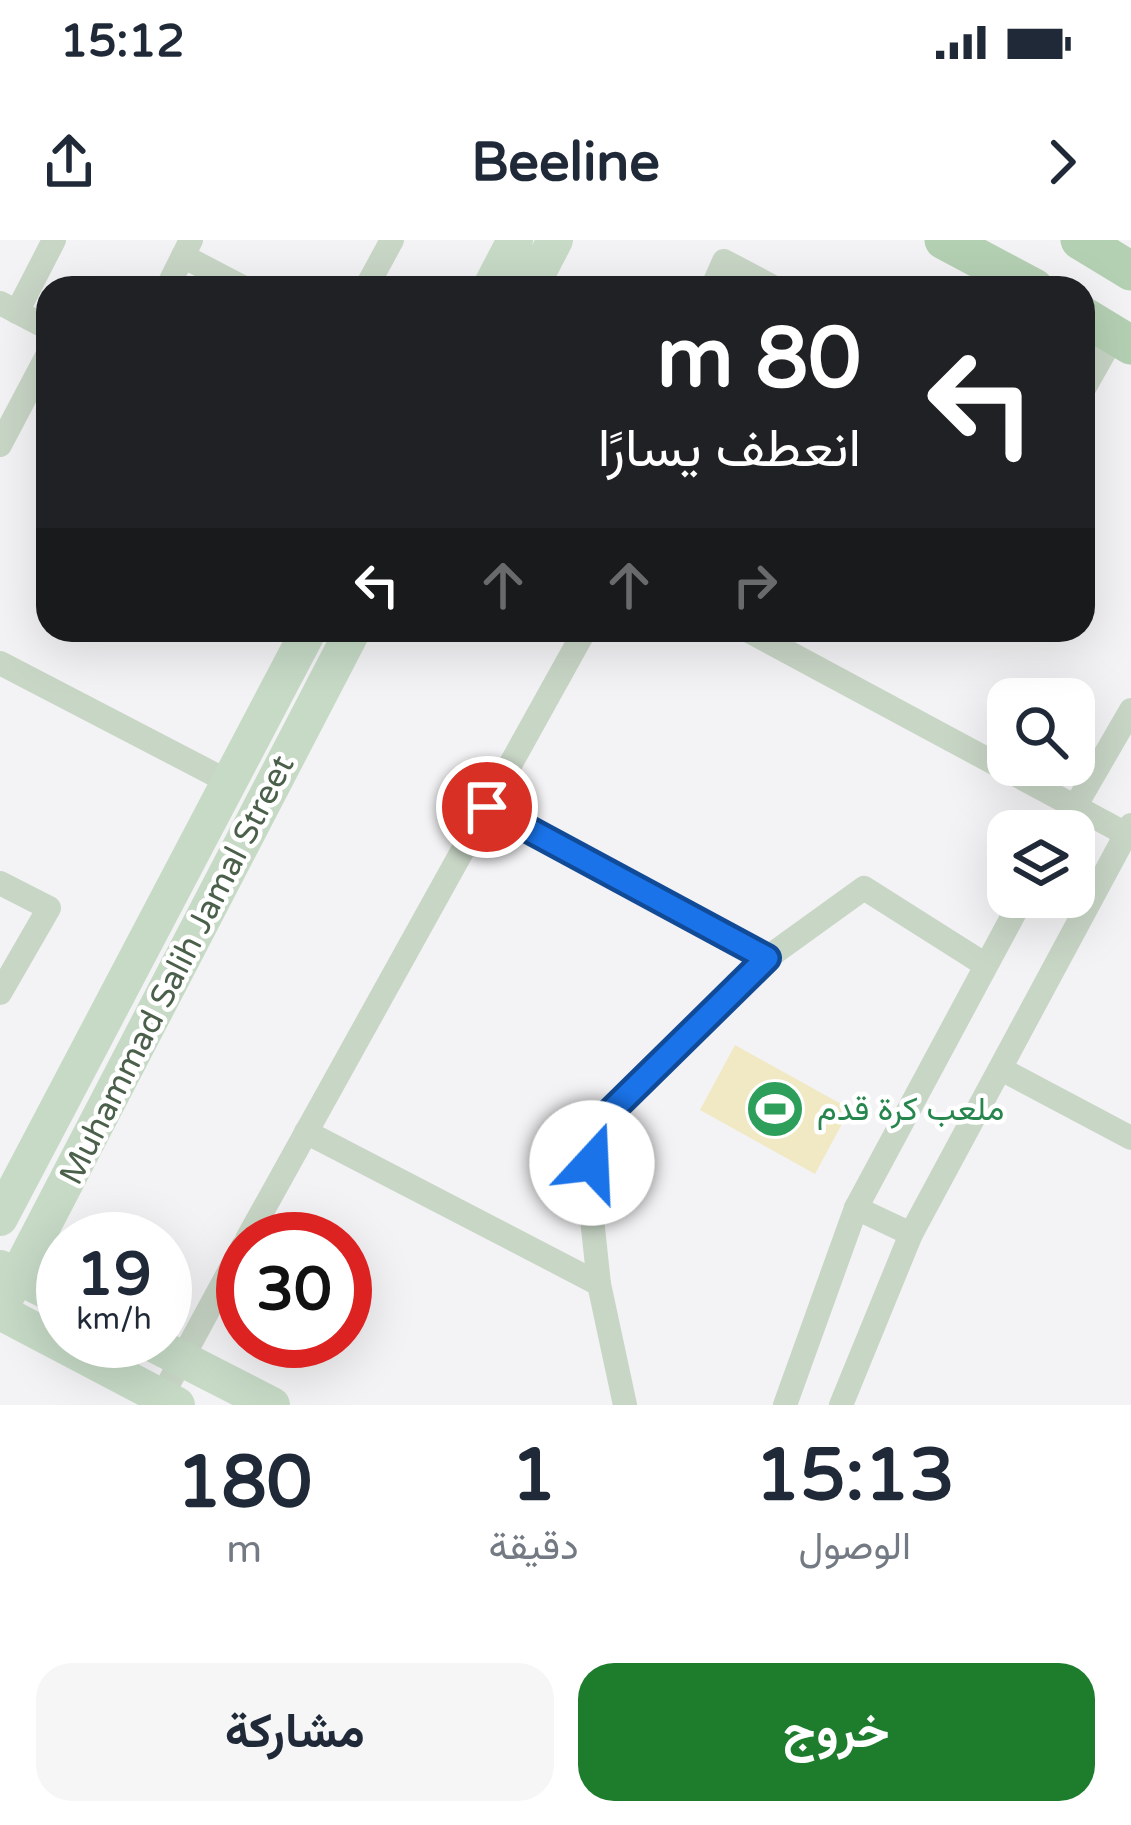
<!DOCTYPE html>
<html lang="ar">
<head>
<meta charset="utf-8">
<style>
  body { margin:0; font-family:"Varela Round",Vazirmatn,sans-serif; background:#f6f6f7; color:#1f2937; direction:rtl; height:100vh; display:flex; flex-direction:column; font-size:45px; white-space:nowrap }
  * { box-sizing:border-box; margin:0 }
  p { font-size:39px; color:#747a83 }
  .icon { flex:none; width:66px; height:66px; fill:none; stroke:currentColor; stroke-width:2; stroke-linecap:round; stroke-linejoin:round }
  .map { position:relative; height:1165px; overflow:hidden; direction:ltr }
  .side { display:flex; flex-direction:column; background:#fff; flex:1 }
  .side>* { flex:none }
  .top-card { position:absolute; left:36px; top:36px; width:1059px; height:366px; border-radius:36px; box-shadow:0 12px 48px #0002; direction:rtl; background:#202124; color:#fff; overflow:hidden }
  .fabs { position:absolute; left:987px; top:438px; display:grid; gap:24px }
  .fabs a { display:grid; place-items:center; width:108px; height:108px; border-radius:24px; background:#fff; box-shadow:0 12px 48px #0002; font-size:60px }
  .speed { position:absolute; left:36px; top:972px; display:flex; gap:24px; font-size:60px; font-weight:700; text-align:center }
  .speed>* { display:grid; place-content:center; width:156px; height:156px; border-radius:50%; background:#fff; box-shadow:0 12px 48px #0002; line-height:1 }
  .speed small { font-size:30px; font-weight:400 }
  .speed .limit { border:18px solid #d22; background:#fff; color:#111 }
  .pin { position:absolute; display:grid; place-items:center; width:102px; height:102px; color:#fff; margin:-51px; border:6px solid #fff; border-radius:50%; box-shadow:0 3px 12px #0007 }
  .me { position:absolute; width:132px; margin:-66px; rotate:20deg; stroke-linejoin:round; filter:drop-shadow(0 0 9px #0008) }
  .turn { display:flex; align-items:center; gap:42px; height:252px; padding:0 36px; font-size:54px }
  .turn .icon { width:156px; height:156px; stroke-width:2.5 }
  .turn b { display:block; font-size:84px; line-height:102px }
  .lanes { display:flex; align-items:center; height:114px; padding:0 36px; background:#0003; justify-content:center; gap:60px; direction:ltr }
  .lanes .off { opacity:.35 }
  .eta { display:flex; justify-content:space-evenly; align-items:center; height:204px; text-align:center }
  .eta b { font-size:72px; font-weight:700; line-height:84px }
  .primary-button { display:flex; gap:24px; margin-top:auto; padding:24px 36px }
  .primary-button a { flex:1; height:138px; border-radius:36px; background:#1e7d2d; color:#fff; font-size:48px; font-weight:700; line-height:138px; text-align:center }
  .primary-button a+a { background:#f6f6f7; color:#1f2937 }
  .status { display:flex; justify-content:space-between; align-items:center; height:84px; padding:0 60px; background:#fff; direction:ltr }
  .status svg { height:33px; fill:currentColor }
  header { display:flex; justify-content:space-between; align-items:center; height:156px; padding:0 36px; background:#fff; font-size:54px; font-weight:700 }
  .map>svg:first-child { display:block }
</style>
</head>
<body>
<div class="status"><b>15:12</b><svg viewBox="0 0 49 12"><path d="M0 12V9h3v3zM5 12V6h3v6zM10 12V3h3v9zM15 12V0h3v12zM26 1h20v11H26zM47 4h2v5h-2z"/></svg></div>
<header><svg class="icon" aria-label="forward" viewBox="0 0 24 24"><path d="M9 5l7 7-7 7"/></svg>Beeline<svg class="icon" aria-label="share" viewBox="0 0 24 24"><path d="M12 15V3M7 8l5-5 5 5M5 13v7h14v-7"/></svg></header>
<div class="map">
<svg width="1131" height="1165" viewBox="0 0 1131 1165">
  <rect width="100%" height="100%" fill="#f3f2f4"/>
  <polygon fill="#f0e9c3" points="735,805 850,869 815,934 700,870"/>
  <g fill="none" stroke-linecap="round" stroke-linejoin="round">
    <g stroke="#c8d6c6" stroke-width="24">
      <polyline points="183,16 244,48"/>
      <polyline points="167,48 191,0"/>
      <polyline points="366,48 392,0"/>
      <polyline points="712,48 724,21 775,48"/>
      <polyline points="0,63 48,88"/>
      <polyline points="17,72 54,0"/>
      <polyline points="1083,150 1114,95"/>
      <polyline points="0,205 48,114"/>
      <polyline points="747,390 1126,594"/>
      <polyline points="0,423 229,542"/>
      <polyline points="487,567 767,718"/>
      <polyline points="1061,591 1131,470"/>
      <polyline points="0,643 49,668 0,753"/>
      <polyline points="1001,829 1131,898"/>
      <polyline points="306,892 599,1044"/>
      <polyline points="856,968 911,994"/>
      <polyline points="247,999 585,390"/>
      <polyline points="157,1165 243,1006"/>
      <polyline points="625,1165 599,1044 590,960 595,887 767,718 864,648 984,724"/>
      <polyline points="785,1165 856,968 1023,657"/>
      <polyline points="841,1165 911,994 1131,585"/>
    </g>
    <g stroke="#c6dac6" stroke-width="36">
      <polyline points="490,48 515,0"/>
      <polyline points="530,48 555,0"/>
      <polyline points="0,978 309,390"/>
      <polyline points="0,1028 63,1059"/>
      <polyline points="0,1069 353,390"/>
      <polyline points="0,1072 177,1165"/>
      <polyline points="147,1101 272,1165"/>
    </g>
    <g stroke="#b4d0b3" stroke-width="39">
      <polyline points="944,0 1034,48"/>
      <polyline points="1080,0 1131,31"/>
      <polyline points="1083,76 1131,105"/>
    </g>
  </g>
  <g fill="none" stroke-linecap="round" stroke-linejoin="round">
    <g stroke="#114b97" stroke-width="30">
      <polyline id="route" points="487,567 767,718 595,887 592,923"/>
    </g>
    <use href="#route" stroke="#1a73e8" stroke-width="21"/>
  </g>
  <defs>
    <g id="stadium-disc" transform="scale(3)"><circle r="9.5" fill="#2e9e5b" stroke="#fff"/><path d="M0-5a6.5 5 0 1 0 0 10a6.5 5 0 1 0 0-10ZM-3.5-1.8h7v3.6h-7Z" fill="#fff"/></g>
  </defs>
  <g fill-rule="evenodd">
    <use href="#stadium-disc" x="775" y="869"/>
  </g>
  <g text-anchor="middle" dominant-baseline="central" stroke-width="9" stroke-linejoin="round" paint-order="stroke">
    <g font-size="33" fill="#4b604a" stroke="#fff">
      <text transform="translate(177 730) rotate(-63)">Muhammad Salih Jamal Street</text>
    </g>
    <g font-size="33" fill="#27864d" stroke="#fff" text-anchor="start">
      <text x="817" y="869">ملعب كرة قدم</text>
    </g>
  </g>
</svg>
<div class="fabs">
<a><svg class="icon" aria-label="search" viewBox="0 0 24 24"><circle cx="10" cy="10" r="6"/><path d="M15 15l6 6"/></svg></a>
<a><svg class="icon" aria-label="layers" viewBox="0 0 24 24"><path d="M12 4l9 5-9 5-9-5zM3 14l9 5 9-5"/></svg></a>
</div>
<div class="speed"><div>19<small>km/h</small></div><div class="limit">30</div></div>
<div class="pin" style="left:487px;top:567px;background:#d93025"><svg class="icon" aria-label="arrive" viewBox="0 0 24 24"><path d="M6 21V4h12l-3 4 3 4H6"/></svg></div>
<svg class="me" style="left:592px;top:923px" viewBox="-20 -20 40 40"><circle r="19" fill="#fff"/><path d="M0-13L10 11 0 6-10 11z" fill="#1a73e8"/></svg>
<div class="top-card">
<div class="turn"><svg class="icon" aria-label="left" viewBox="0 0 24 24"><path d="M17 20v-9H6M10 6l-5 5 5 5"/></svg><div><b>80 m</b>انعطف يسارًا</div></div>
<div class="lanes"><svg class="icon" aria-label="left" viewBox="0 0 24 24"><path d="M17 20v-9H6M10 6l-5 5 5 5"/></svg><svg class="icon off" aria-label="ahead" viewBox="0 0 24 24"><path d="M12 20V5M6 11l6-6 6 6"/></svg><svg class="icon off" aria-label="ahead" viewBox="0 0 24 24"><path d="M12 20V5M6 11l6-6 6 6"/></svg><svg class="icon off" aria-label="right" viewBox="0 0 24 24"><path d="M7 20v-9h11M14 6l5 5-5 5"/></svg></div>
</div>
</div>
<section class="side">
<div class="eta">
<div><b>15:13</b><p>الوصول</p></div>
<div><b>1</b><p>دقيقة</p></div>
<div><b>180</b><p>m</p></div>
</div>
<div class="primary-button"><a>خروج</a><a>مشاركة</a></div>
</section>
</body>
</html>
